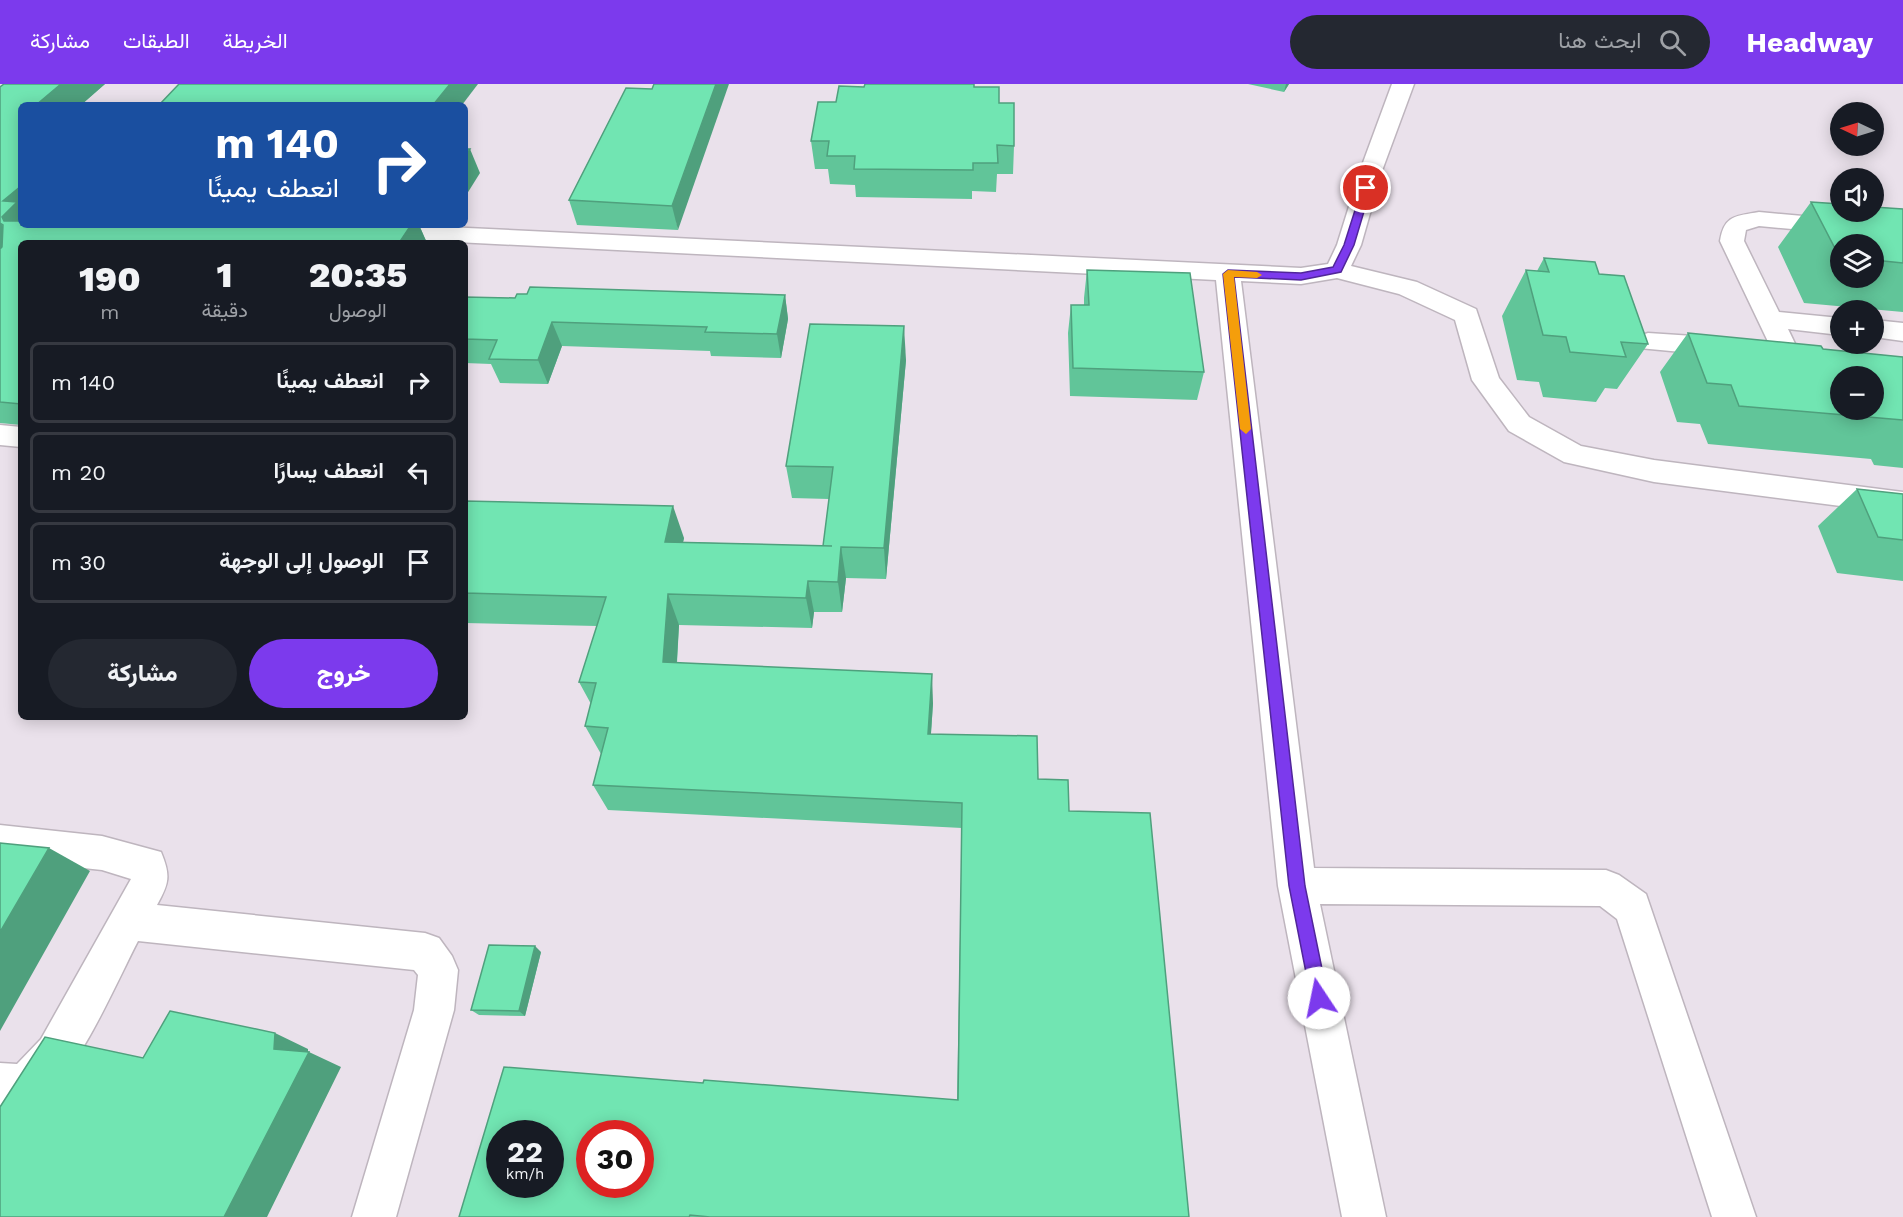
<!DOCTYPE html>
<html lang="ar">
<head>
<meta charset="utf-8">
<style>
  body { margin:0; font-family:"Work Sans",Vazirmatn,sans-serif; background:#242831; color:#f1f3f6; direction:rtl; height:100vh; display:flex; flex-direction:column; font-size:22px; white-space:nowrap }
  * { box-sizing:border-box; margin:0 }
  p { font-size:20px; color:#9ea1a6 }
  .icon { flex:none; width:33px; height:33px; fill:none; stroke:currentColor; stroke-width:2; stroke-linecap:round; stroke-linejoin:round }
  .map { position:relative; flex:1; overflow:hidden; direction:ltr }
  .details { position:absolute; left:18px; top:156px; width:450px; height:480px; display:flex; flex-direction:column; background:#171b24; border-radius:9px; box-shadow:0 3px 15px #0003; direction:rtl }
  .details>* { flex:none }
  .guide { position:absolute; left:18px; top:18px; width:450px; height:126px; border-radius:9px; box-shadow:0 3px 15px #0003; direction:rtl; background:#1a4fa0; color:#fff; overflow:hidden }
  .needle { width:39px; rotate:274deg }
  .tools { position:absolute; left:1830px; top:18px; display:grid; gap:12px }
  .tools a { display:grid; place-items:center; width:54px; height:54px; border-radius:50%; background:#171b24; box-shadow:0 3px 15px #0003; font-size:30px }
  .speed { position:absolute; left:486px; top:1036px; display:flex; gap:12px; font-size:30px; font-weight:700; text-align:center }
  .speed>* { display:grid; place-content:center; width:78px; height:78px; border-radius:50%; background:#171b24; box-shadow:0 3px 15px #0003; line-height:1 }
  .speed small { font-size:15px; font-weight:400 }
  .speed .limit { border:9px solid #d22; background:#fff; color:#111 }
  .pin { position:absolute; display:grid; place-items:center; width:51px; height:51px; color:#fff; margin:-26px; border:3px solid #fff; border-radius:50%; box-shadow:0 2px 6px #0007 }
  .me { position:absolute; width:66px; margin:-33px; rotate:349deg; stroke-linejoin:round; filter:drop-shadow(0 0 4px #0008) }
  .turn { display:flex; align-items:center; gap:21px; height:126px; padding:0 30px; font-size:27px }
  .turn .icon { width:78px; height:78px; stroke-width:2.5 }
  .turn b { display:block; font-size:42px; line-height:51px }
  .eta { display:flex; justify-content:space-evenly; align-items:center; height:102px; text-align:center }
  .eta b { font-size:36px; font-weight:800; line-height:42px }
  .cta { display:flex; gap:12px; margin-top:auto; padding:12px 30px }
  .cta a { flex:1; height:69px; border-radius:36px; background:#7c3aed; color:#fff; font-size:24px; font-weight:800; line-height:69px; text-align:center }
  .cta a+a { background:#242831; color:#f1f3f6 }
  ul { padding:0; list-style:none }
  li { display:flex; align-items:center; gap:18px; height:81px; margin:0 12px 9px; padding:0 18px; border:3px solid #363941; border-radius:9px }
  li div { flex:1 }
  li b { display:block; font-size:22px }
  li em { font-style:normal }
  header { display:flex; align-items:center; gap:36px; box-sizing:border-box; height:84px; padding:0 30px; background:#7c3aed; color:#fff }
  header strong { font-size:28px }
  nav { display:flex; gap:33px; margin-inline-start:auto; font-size:21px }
  .search { width:420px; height:54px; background:#242831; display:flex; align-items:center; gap:15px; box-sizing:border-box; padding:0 21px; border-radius:33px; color:#9ea1a6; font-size:22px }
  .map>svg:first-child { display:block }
</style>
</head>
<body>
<header>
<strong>Headway</strong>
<div class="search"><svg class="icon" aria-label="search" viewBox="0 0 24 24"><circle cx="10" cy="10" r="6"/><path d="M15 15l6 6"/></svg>ابحث هنا</div>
<nav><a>الخريطة</a><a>الطبقات</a><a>مشاركة</a></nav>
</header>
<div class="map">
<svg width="1903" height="1133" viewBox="0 0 1903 1133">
  <rect width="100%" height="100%" fill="#eae1eb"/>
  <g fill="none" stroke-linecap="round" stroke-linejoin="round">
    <g stroke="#beb5be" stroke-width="3">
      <g id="street">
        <polygon points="1392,0 1414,0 1383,84 1361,161 1351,182 1417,198 1476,225 1499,294 1529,333 1581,362 1654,376 1903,408 1903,430 1654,398 1564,378 1509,347 1472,296 1455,236 1399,210 1337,194 1301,200 1241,197 1314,784 1606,786 1619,791 1646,810 1756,1133 1712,1133 1617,835 1600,822 1320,820 1386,1133 1342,1133 1278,802 1216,196 377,154 368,152 365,147 372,141 404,141 1301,184 1328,180 1337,161 1361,84"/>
        <path d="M 1759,128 L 1903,141 L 1903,155 L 1759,142 L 1746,146 L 1744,157 L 1779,228 L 1840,234 L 1840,251 L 1788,245 L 1799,268 L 1795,274 L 1786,277 L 1777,274 L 1773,268 L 1720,157 C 1724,131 1736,132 1759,128 Z"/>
        <polygon points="1874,236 1903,239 1903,257 1874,253"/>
        <polygon points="1648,249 1724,254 1733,257 1737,263 1733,269 1724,272 1639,264 1635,258 1639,252"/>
        <polygon points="0,341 21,343 21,363 0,361"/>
        <path d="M 0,741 L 102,752 L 161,768 C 171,792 169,799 157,821 L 425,849 L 439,854 L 452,872 L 458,886 L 454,926 L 396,1133 L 352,1133 L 414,926 L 418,891 L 414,886 L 138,857 C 116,899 78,990 40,1016 C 28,1024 14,1022 0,1021 L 0,979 L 17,980 L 41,955 L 131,795 L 102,786 L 0,775 Z"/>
      </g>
    </g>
    <use href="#street" fill="#fff" fill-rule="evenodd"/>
  </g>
  <g fill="#61c599" fill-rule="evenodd">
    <polygon points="4,0 105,0 81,21 21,21 21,141 419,141 427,159 21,159 21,341 0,339 0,3"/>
    <polygon points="1248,0 1289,0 1284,8"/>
    <polygon points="974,3 999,19 1014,62 1013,90 997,90 996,108 972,107 972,115 856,113 855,101 830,100 828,85 815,85 811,57 836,18"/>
    <polygon points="652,5 678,146 577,141 569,116"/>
    <path d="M 1811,118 L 1903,125 L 1903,228 L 1804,219 L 1778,163 ZM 1840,160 L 1874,160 L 1874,194 L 1840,194 Z"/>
    <polygon points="1544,174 1599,190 1648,260 1617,305 1605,304 1596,318 1543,313 1539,298 1517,296 1502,232 1526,186 1537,187"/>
    <polygon points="1087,186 1204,288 1197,316 1070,312 1068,249 1071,221 1084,221 1084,214"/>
    <polygon points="785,211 788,235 781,274 711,272 710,267 562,262 548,300 500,299 491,280 465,279 465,213 515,214"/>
    <polygon points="1688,249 1823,265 1903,273 1903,384 1874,381 1871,375 1708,360 1700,340 1677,338 1660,288"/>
    <polygon points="906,276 886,495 846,494 842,528 814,528 812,544 679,541 677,579 933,619 931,650 1038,695 1069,727 1189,1133 459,1133 703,999 957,1016 962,744 608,726 593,701 601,670 585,642 591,620 579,598 597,542 465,539 465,417 684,454 683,458 823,462 829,415 792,414 786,382"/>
    <polygon points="1857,405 1903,410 1903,497 1837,489 1818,442"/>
    <polygon points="541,868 525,932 479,931 471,926"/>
  </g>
  <g fill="#4fa07d">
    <polygon points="61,0 105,0 81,21 36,21"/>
    <polygon points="450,0 478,0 462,21 433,21"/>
    <polygon points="716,0 729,0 678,146 672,122"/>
    <polygon points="1286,0 1289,0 1284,8"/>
    <polygon points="470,65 480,89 465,113 465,73"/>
    <polygon points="21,102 21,141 4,137 2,133 3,117"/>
    <polygon points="0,139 20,163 0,176"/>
    <polygon points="411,141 419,141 427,159 399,159"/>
    <polygon points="785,211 788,235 781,274 777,250"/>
    <polygon points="552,238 562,262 548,300 538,276"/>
    <polygon points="904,242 906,276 886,495 884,464"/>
    <polygon points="673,422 684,454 676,489 665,458"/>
    <polygon points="841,463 846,494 842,528 838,498"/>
    <polygon points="808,497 814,528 812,544 806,514"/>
    <polygon points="668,510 679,541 675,607 663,578"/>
    <polygon points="932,590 933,619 929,677 928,650"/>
    <polygon points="49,764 90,787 0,947 0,848"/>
    <polygon points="535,862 541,868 525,932 519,927"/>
    <polygon points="275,949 308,965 308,969 309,968 341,983 267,1133 224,1133 274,965"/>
  </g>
  <g fill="#71e5b2" stroke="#4fa07d" stroke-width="1.5" fill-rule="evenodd">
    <polygon points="4,0 61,0 36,21 21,21 21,102 3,117 17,118 2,133 4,137 21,137 21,141 411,141 399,159 21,159 21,320 0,318 0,165 2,163 3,141 0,139 0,3"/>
    <polygon points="179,0 450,0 433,21 159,21"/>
    <polygon points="654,0 716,0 672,122 569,116 626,4 652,5"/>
    <polygon points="865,0 974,0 974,3 999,3 999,19 1014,19 1014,62 997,61 998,79 973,79 973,86 854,85 855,72 827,72 829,57 811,57 818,18 836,18 839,2 864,3"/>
    <polygon points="465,65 470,65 465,73"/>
    <polygon points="1811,118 1840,120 1840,128 1874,128 1874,123 1903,125 1903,179 1874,176 1874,160 1840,160 1840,174"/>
    <polygon points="1544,174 1595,178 1599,190 1624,192 1648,260 1621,258 1626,273 1570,268 1566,253 1543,251 1526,186 1549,188"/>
    <polygon points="1087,186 1190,189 1204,288 1073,284 1071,221 1089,221"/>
    <polygon points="530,203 785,211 777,250 705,248 707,243 552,238 538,276 489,275 497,256 465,255 465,213 515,214 517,210 527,210"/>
    <path d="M 810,240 L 904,242 L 884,464 L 841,463 L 838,498 L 808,497 L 806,514 L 668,510 L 663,578 L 932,590 L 928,650 L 1037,652 L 1038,695 L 1068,696 L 1069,727 L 1150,729 L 1189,1133 L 710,1133 L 690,1131 L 689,1133 L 459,1133 L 504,983 L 703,999 L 704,996 L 958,1016 L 962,719 L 593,701 L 608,644 L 585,642 L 596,599 L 579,598 L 606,513 L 465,509 L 465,417 L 673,422 L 665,458 L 832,462 L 823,462 L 833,383 L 786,382 ZM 500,1050 L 550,1050 L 550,1101 L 500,1101 ZM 590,1050 L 640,1050 L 640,1101 L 590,1101 Z"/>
    <path d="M 1688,249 L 1821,262 L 1823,265 L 1903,273 L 1903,336 L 1739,322 L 1731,301 L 1707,299 ZM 1840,292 L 1874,292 L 1874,326 L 1840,326 Z"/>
    <polygon points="1857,405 1903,410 1903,456 1878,453"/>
    <polygon points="0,759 49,764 0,848"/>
    <polygon points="489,861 535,862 519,927 471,926"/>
    <polygon points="170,927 275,949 274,965 309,968 224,1133 0,1133 0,1023 45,953 143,974"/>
  </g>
  <polygon fill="#7c3aed" stroke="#51269a" stroke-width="1.5" points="1363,101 1371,104 1354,161 1341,188 1301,196 1234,193 1305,802 1328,914 1325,920 1319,923 1313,920 1311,914 1289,802 1223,190 1228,186 1301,189 1333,183 1344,161"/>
  <polygon fill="#f59e0b" points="1228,186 1257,188 1262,191 1257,194 1234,193 1251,345 1246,350 1240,345 1223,190"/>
</svg>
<div class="tools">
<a><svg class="needle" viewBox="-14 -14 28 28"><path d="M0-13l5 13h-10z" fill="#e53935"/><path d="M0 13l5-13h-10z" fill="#9ea1a6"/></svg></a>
<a><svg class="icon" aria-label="sound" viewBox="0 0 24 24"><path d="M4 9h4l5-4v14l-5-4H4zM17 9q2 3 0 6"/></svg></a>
<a><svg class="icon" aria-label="layers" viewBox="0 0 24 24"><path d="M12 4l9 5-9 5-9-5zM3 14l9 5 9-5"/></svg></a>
<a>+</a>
<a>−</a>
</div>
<div class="speed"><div>22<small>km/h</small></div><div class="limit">30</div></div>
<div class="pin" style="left:1366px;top:104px;background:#d93025"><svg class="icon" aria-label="arrive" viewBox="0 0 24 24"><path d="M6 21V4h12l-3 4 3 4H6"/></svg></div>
<svg class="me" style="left:1319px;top:914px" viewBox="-20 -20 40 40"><circle r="19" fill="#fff"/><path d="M0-13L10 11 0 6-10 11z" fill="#7c3aed"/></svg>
<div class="guide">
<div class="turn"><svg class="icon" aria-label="right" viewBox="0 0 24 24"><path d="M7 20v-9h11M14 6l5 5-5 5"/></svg><div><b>140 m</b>انعطف يمينًا</div></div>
</div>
<section class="details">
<div class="eta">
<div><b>20:35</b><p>الوصول</p></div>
<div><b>1</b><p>دقيقة</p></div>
<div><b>190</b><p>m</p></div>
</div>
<ul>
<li><svg class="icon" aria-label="right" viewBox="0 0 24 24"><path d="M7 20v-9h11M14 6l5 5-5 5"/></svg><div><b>انعطف يمينًا</b></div><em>140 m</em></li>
<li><svg class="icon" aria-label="left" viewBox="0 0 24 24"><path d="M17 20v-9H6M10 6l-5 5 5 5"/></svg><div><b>انعطف يسارًا</b></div><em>20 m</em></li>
<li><svg class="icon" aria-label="arrive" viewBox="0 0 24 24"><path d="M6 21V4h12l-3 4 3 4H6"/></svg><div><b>الوصول إلى الوجهة</b></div><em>30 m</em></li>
</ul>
<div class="cta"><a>خروج</a><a>مشاركة</a></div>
</section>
</div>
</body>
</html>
